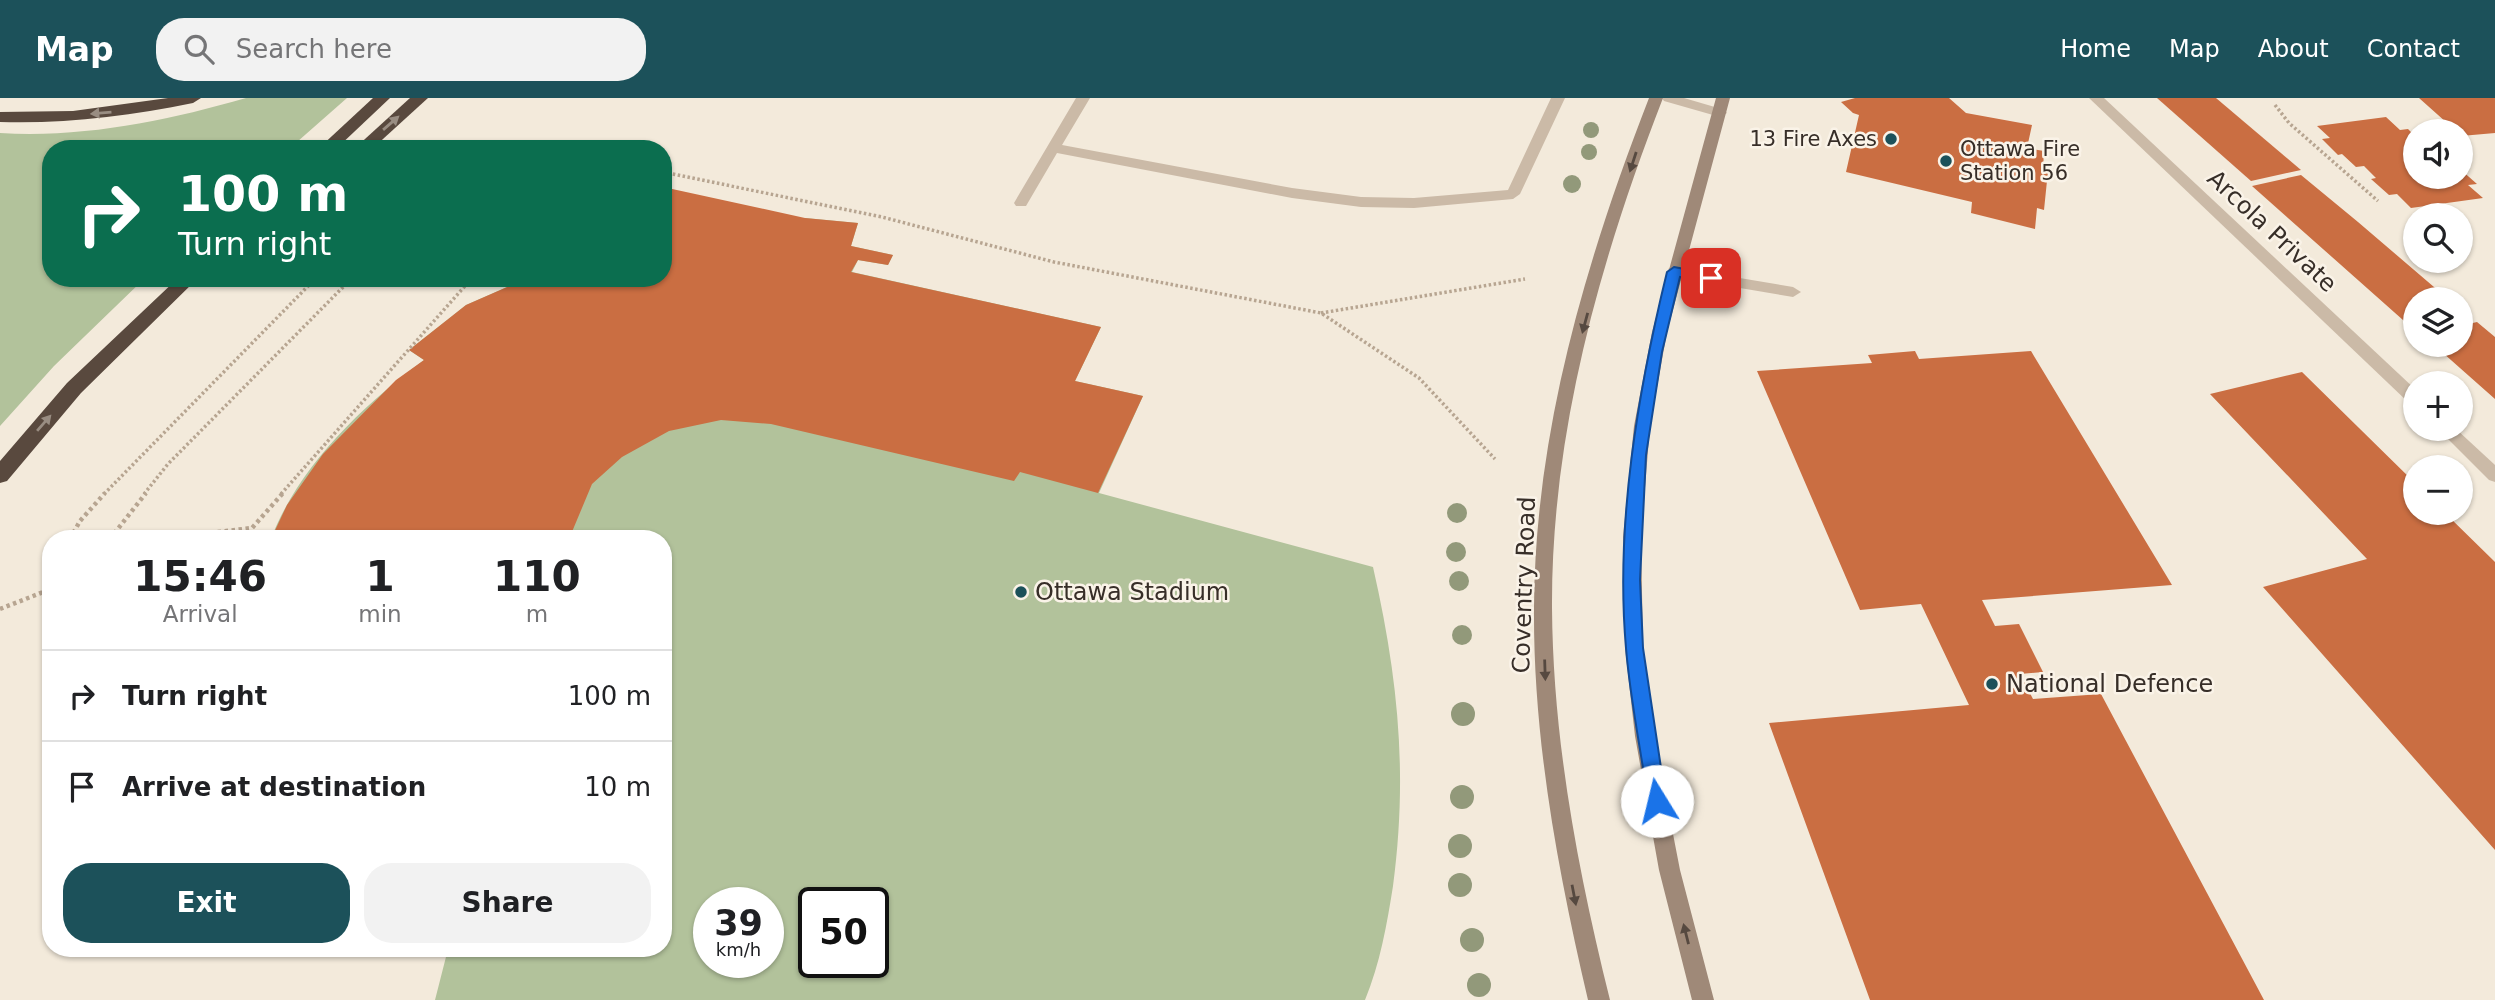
<!DOCTYPE html>
<html lang="en">
<head>
<meta charset="utf-8">
<style>
  body { margin:0; font-family:"DejaVu Sans",sans-serif; background:#f2f2f2; color:#202124; height:100vh; display:flex; flex-direction:column; font-size:26px; white-space:nowrap }
  * { box-sizing:border-box; margin:0 }
  p { font-size:23px; color:#757577 }
  .icon { flex:none; width:38px; height:38px; fill:none; stroke:currentColor; stroke-width:2; stroke-linecap:round; stroke-linejoin:round }
  .map { position:relative; flex:1; overflow:hidden }
  .sheet { position:absolute; left:42px; top:432px; width:630px; height:427px; display:flex; flex-direction:column; background:#fff; border-radius:28px; box-shadow:0 2px 5px #0004 }
  .sheet>* { flex:none }
  .guide { position:absolute; left:42px; top:42px; width:630px; height:147px; border-radius:28px; box-shadow:0 2px 5px #0004; background:#0b6e4f; color:#fff; overflow:hidden }
  .fabs { position:absolute; left:2403px; top:21px; display:grid; gap:14px }
  .fabs a { display:grid; place-items:center; width:70px; height:70px; border-radius:50%; background:#fff; box-shadow:0 2px 5px #0004; font-size:35px }
  .speed { position:absolute; left:693px; top:789px; display:flex; gap:14px; font-size:35px; font-weight:700; text-align:center }
  .speed>* { display:grid; place-content:center; width:91px; height:91px; border-radius:50%; background:#fff; box-shadow:0 2px 5px #0004; line-height:1 }
  .speed small { font-size:18px; font-weight:400 }
  .speed .limit { border:4px solid #111; border-radius:10px; background:#fff; color:#111 }
  .pin { position:absolute; display:grid; place-items:center; width:60px; height:60px; color:#fff; margin:-30px; border-radius:14px; box-shadow:0 4px 10px #0006 }
  .me { position:absolute; width:77px; margin:-38px; rotate:351deg; stroke-linejoin:round; filter:drop-shadow(0 0 5px #0008) }
  .turn { display:flex; align-items:center; gap:24px; height:147px; padding:0 21px; font-size:32px }
  .turn .icon { width:91px; height:91px; stroke-width:2.5 }
  .turn b { display:block; font-size:49px; line-height:60px }
  .eta { display:flex; justify-content:space-evenly; align-items:center; height:119px; text-align:center }
  .eta b { font-size:42px; font-weight:800; line-height:49px }
  .action { display:flex; gap:14px; margin-top:auto; padding:14px 21px }
  .action a { flex:1; height:80px; border-radius:28px; background:#1c515a; color:#fff; font-size:28px; font-weight:800; line-height:80px; text-align:center }
  .action a+a { background:#f2f2f2; color:#202124 }
  ul { padding:0; list-style:none }
  li { display:flex; align-items:center; gap:21px; height:91px; padding:0 21px; border-top:2px solid #e0e0e0 }
  li div { flex:1 }
  li b { display:block; font-size:26px }
  li em { font-style:normal }
  header { display:flex; align-items:center; gap:42px; box-sizing:border-box; height:98px; padding:0 35px; background:#1c515a; color:#fff }
  header strong { font-size:33px }
  nav { display:flex; gap:38px; margin-inline-start:auto; font-size:24px }
  .search { width:490px; height:63px; background:#f2f2f2; display:flex; align-items:center; gap:18px; box-sizing:border-box; padding:0 24px; border-radius:28px; color:#757577; font-size:26px }
  .map>svg:first-child { display:block }
</style>
</head>
<body>
<header>
<strong>Map</strong>
<div class="search"><svg class="icon" aria-label="search" viewBox="0 0 24 24"><circle cx="10" cy="10" r="6"/><path d="M15 15l6 6"/></svg>Search here</div>
<nav><a>Home</a><a>Map</a><a>About</a><a>Contact</a></nav>
</header>
<div class="map">
<svg width="2495" height="902" viewBox="0 0 2495 902">
  <rect width="100%" height="100%" fill="#f3eadb"/>
  <g fill="#b2c29b" fill-rule="evenodd">
    <path d="M 246,0 L 347,0 L 289,51 L 51,51 L 51,180 L 145,180 L 54,268 L 0,328 L 0,35 C 84,40 166,23 246,0 Z"/>
    <path d="M 805,120 L 858,125 L 851,148 L 893,157 L 888,167 L 858,162 L 852,174 L 1101,229 L 1075,283 L 1143,298 L 1099,395 L 1373,469 C 1398,579 1408,675 1393,788 C 1387,826 1380,866 1365,902 L 435,902 L 448,851 L 663,850 L 663,441 L 271,441 C 298,369 363,307 424,262 L 409,252 L 466,207 L 528,180 L 663,180 ZM 709,805 L 768,805 L 768,864 L 709,864 ZM 814,805 L 873,805 L 873,864 L 814,864 Z"/>
  </g>
  <g fill="#ca6e42">
    <polygon points="1855,0 1949,0 1966,15 2032,27 2027,50 2044,53 2043,72 2048,73 2044,112 2037,110 2035,131 1971,115 1972,104 1846,74 1859,17 1853,15 1841,4"/>
    <polygon points="2157,0 2216,0 2301,72 2251,83"/>
    <polygon points="2419,0 2495,0 2495,35 2461,38 2460,33 2456,33"/>
    <polygon points="2386,19 2400,32 2408,31 2415,38 2415,79 2460,79 2460,71 2477,86 2468,87 2483,100 2411,110 2397,96 2389,97 2371,81 2376,80 2364,68 2356,69 2342,56 2338,57 2322,41 2330,40 2317,28"/>
    <polygon points="2301,77 2358,124 2448,201 2415,201 2415,229 2412,230 2252,88"/>
    <polygon points="663,89 805,120 858,125 851,148 893,157 888,167 858,162 851,174 1101,229 1075,283 1143,298 1098,395 1020,374 1014,383 771,326 721,322 669,333 622,359 592,386 569,441 271,441 287,407 323,356 396,282 424,262 409,252 466,207 528,180 663,180"/>
    <polygon points="2477,224 2495,239 2495,301 2434,247 2460,247 2460,228"/>
    <polygon points="1915,253 1919,261 2031,253 2172,487 1982,502 1995,528 2019,526 2043,574 2020,576 2033,601 2101,596 2264,902 1870,902 1769,625 1969,607 1921,506 1860,512 1757,273 1872,265 1868,257"/>
    <polygon points="2302,274 2415,385 2415,415 2445,415 2495,464 2495,752 2263,489 2367,461 2210,296"/>
  </g>
  <g fill="none" stroke-linecap="round" stroke-linejoin="round">
    <g stroke="#b7a591" stroke-width="3.5" stroke-dasharray="2.5 2.5" stroke-linecap="butt">
      <polyline points="2275,7 2289,25 2378,103"/>
      <polyline points="446,51 453,44 481,49"/>
      <polyline points="663,74 882,119 1054,164 1321,215 1419,280 1495,361"/>
      <polyline points="1321,215 1525,181"/>
      <polyline points="104,396 316,180"/>
      <polyline points="144,396 168,366 352,180"/>
      <polyline points="281,396 472,180"/>
    </g>
    <g stroke="#b7a591" stroke-width="4.5" stroke-dasharray="3.5 3.5" stroke-linecap="butt">
      <polyline points="176,439 252,430 283,395"/>
      <polyline points="70,441 80,423 105,395"/>
      <polyline points="110,441 146,395"/>
      <polyline points="0,511 51,491"/>
    </g>
    <g fill="#cbbaa7" fill-rule="evenodd">
      <polygon points="1076,0 1090,0 1062,47 1292,90 1361,99 1414,100 1508,92 1551,0 1565,0 1520,96 1513,101 1414,110 1361,109 1292,100 1057,55 1026,108 1016,108 1014,105"/>
      <polygon points="1662,0 1684,0 1725,12 1727,15 1720,19 1664,3"/>
      <polygon points="1674,169 1793,189 1801,194 1793,199 1669,178 1667,174 1669,170"/>
    </g>
    <g fill="#cbbaa7" fill-rule="evenodd">
      <polygon points="2089,0 2104,0 2415,291 2415,307 2409,305"/>
      <polygon points="2438,331 2456,331 2495,367 2495,384 2489,382"/>
    </g>
    <g fill="#9f8978" fill-rule="evenodd">
      <path d="M 1649,0 L 1663,0 C 1600,162 1551,335 1552,510 C 1553,643 1578,773 1610,902 L 1588,902 C 1558,773 1533,642 1534,509 C 1535,334 1586,162 1649,0 Z"/>
      <polygon points="1716,0 1730,0 1667,234 1650,328 1641,439 1643,550 1654,638 1680,772 1714,902 1692,902 1659,772 1635,638 1625,550 1623,439 1634,328 1652,234"/>
    </g>
    <g fill="#59493e" fill-rule="evenodd">
      <path d="M 168,0 L 201,0 L 193,5 C 129,18 65,26 0,24 L 0,14 L 73,13 Z"/>
      <polygon points="373,0 390,0 336,51 318,51"/>
      <polygon points="410,0 428,0 372,51 354,51"/>
      <polygon points="178,180 198,180 81,295 7,383 0,385 0,363 67,285"/>
    </g>
  </g>
  <g fill="#92997a">
    <circle cx="1591" cy="32" r="8"/>
    <circle cx="1589" cy="54" r="8"/>
    <circle cx="1572" cy="86" r="9"/>
    <circle cx="1457" cy="415" r="10"/>
    <circle cx="1456" cy="454" r="10"/>
    <circle cx="1459" cy="483" r="10"/>
    <circle cx="1462" cy="537" r="10"/>
    <circle cx="1463" cy="616" r="12"/>
    <circle cx="1462" cy="699" r="12"/>
    <circle cx="1460" cy="748" r="12"/>
    <circle cx="1460" cy="787" r="12"/>
    <circle cx="1472" cy="842" r="12"/>
    <circle cx="1479" cy="887" r="12"/>
  </g>
  <defs><path id="oneway-solid" d="M-6-.8H1V-3.2L6.5 0L1 3.2V.8H-6Z" transform="scale(1.75)"/></defs>
  <g fill="#998d82">
    <use href="#oneway-solid" transform="translate(101 15) rotate(175)"/>
    <use href="#oneway-solid" transform="translate(391 25) rotate(-41)"/>
    <use href="#oneway-solid" transform="translate(44 325) rotate(-49)"/>
  </g>
  <g fill="#564940">
    <use href="#oneway-solid" transform="translate(1633 64) rotate(108)"/>
    <use href="#oneway-solid" transform="translate(1585 225) rotate(105)"/>
    <use href="#oneway-solid" transform="translate(1545 572) rotate(88)"/>
    <use href="#oneway-solid" transform="translate(1574 797) rotate(79)"/>
    <use href="#oneway-solid" transform="translate(1686 836) rotate(-104)"/>
  </g>
  <path fill="#1a73e8" stroke="#114b97" stroke-width="2" d="M 1674,169 L 1711,176 L 1718,180 L 1711,185 L 1680,179 L 1662,254 L 1646,357 L 1640,482 L 1643,550 L 1666,703 L 1663,709 L 1657,712 L 1651,709 L 1648,703 C 1641,652 1630,601 1626,550 C 1615,426 1638,293 1667,174 Z"/>
  <g fill="#1c515a" stroke="#faf3e8" stroke-width="2.5">
    <circle cx="1891" cy="41" r="7"/>
    <circle cx="1946" cy="63" r="7"/>
    <circle cx="1021" cy="494" r="7"/>
    <circle cx="1992" cy="586" r="7"/>
  </g>
  <g text-anchor="middle" dominant-baseline="central" stroke-width="5" stroke-linejoin="round" paint-order="stroke">
    <g font-size="21" fill="#372e28" stroke="#faf3e8" text-anchor="end">
      <text x="1877" y="41">13 Fire Axes</text>
      <text x="1960" y="51" text-anchor="start">Ottawa Fire<tspan x="1960" dy="24">Station 56</tspan></text>
    </g>
    <g font-size="24" fill="#372e28" stroke="#faf3e8">
      <text transform="translate(2272 133) rotate(43)">Arcola Private</text>
      <text transform="translate(1524 487) rotate(-88)">Coventry Road</text>
    </g>
    <g font-size="24" fill="#372e28" stroke="#faf3e8" text-anchor="start">
      <text x="1035" y="494">Ottawa Stadium</text>
      <text x="2006" y="586">National Defence</text>
    </g>
  </g>
</svg>
<div class="fabs">
<a><svg class="icon" aria-label="sound" viewBox="0 0 24 24"><path d="M4 9h4l5-4v14l-5-4H4zM17 9q2 3 0 6"/></svg></a>
<a><svg class="icon" aria-label="search" viewBox="0 0 24 24"><circle cx="10" cy="10" r="6"/><path d="M15 15l6 6"/></svg></a>
<a><svg class="icon" aria-label="layers" viewBox="0 0 24 24"><path d="M12 4l9 5-9 5-9-5zM3 14l9 5 9-5"/></svg></a>
<a>+</a>
<a>−</a>
</div>
<div class="speed"><div>39<small>km/h</small></div><div class="limit">50</div></div>
<div class="pin" style="left:1711px;top:180px;background:#d93025"><svg class="icon" aria-label="arrive" viewBox="0 0 24 24"><path d="M6 21V4h12l-3 4 3 4H6"/></svg></div>
<svg class="me" style="left:1657px;top:703px" viewBox="-20 -20 40 40"><circle r="19" fill="#fff"/><path d="M0-13L10 11 0 6-10 11z" fill="#1a73e8"/></svg>
<div class="guide">
<div class="turn"><svg class="icon" aria-label="right" viewBox="0 0 24 24"><path d="M7 20v-9h11M14 6l5 5-5 5"/></svg><div><b>100 m</b>Turn right</div></div>
</div>
<section class="sheet">
<div class="eta">
<div><b>15:46</b><p>Arrival</p></div>
<div><b>1</b><p>min</p></div>
<div><b>110</b><p>m</p></div>
</div>
<ul>
<li><svg class="icon" aria-label="right" viewBox="0 0 24 24"><path d="M7 20v-9h11M14 6l5 5-5 5"/></svg><div><b>Turn right</b></div><em>100 m</em></li>
<li><svg class="icon" aria-label="arrive" viewBox="0 0 24 24"><path d="M6 21V4h12l-3 4 3 4H6"/></svg><div><b>Arrive at destination</b></div><em>10 m</em></li>
</ul>
<div class="action"><a>Exit</a><a>Share</a></div>
</section>
</div>
</body>
</html>
